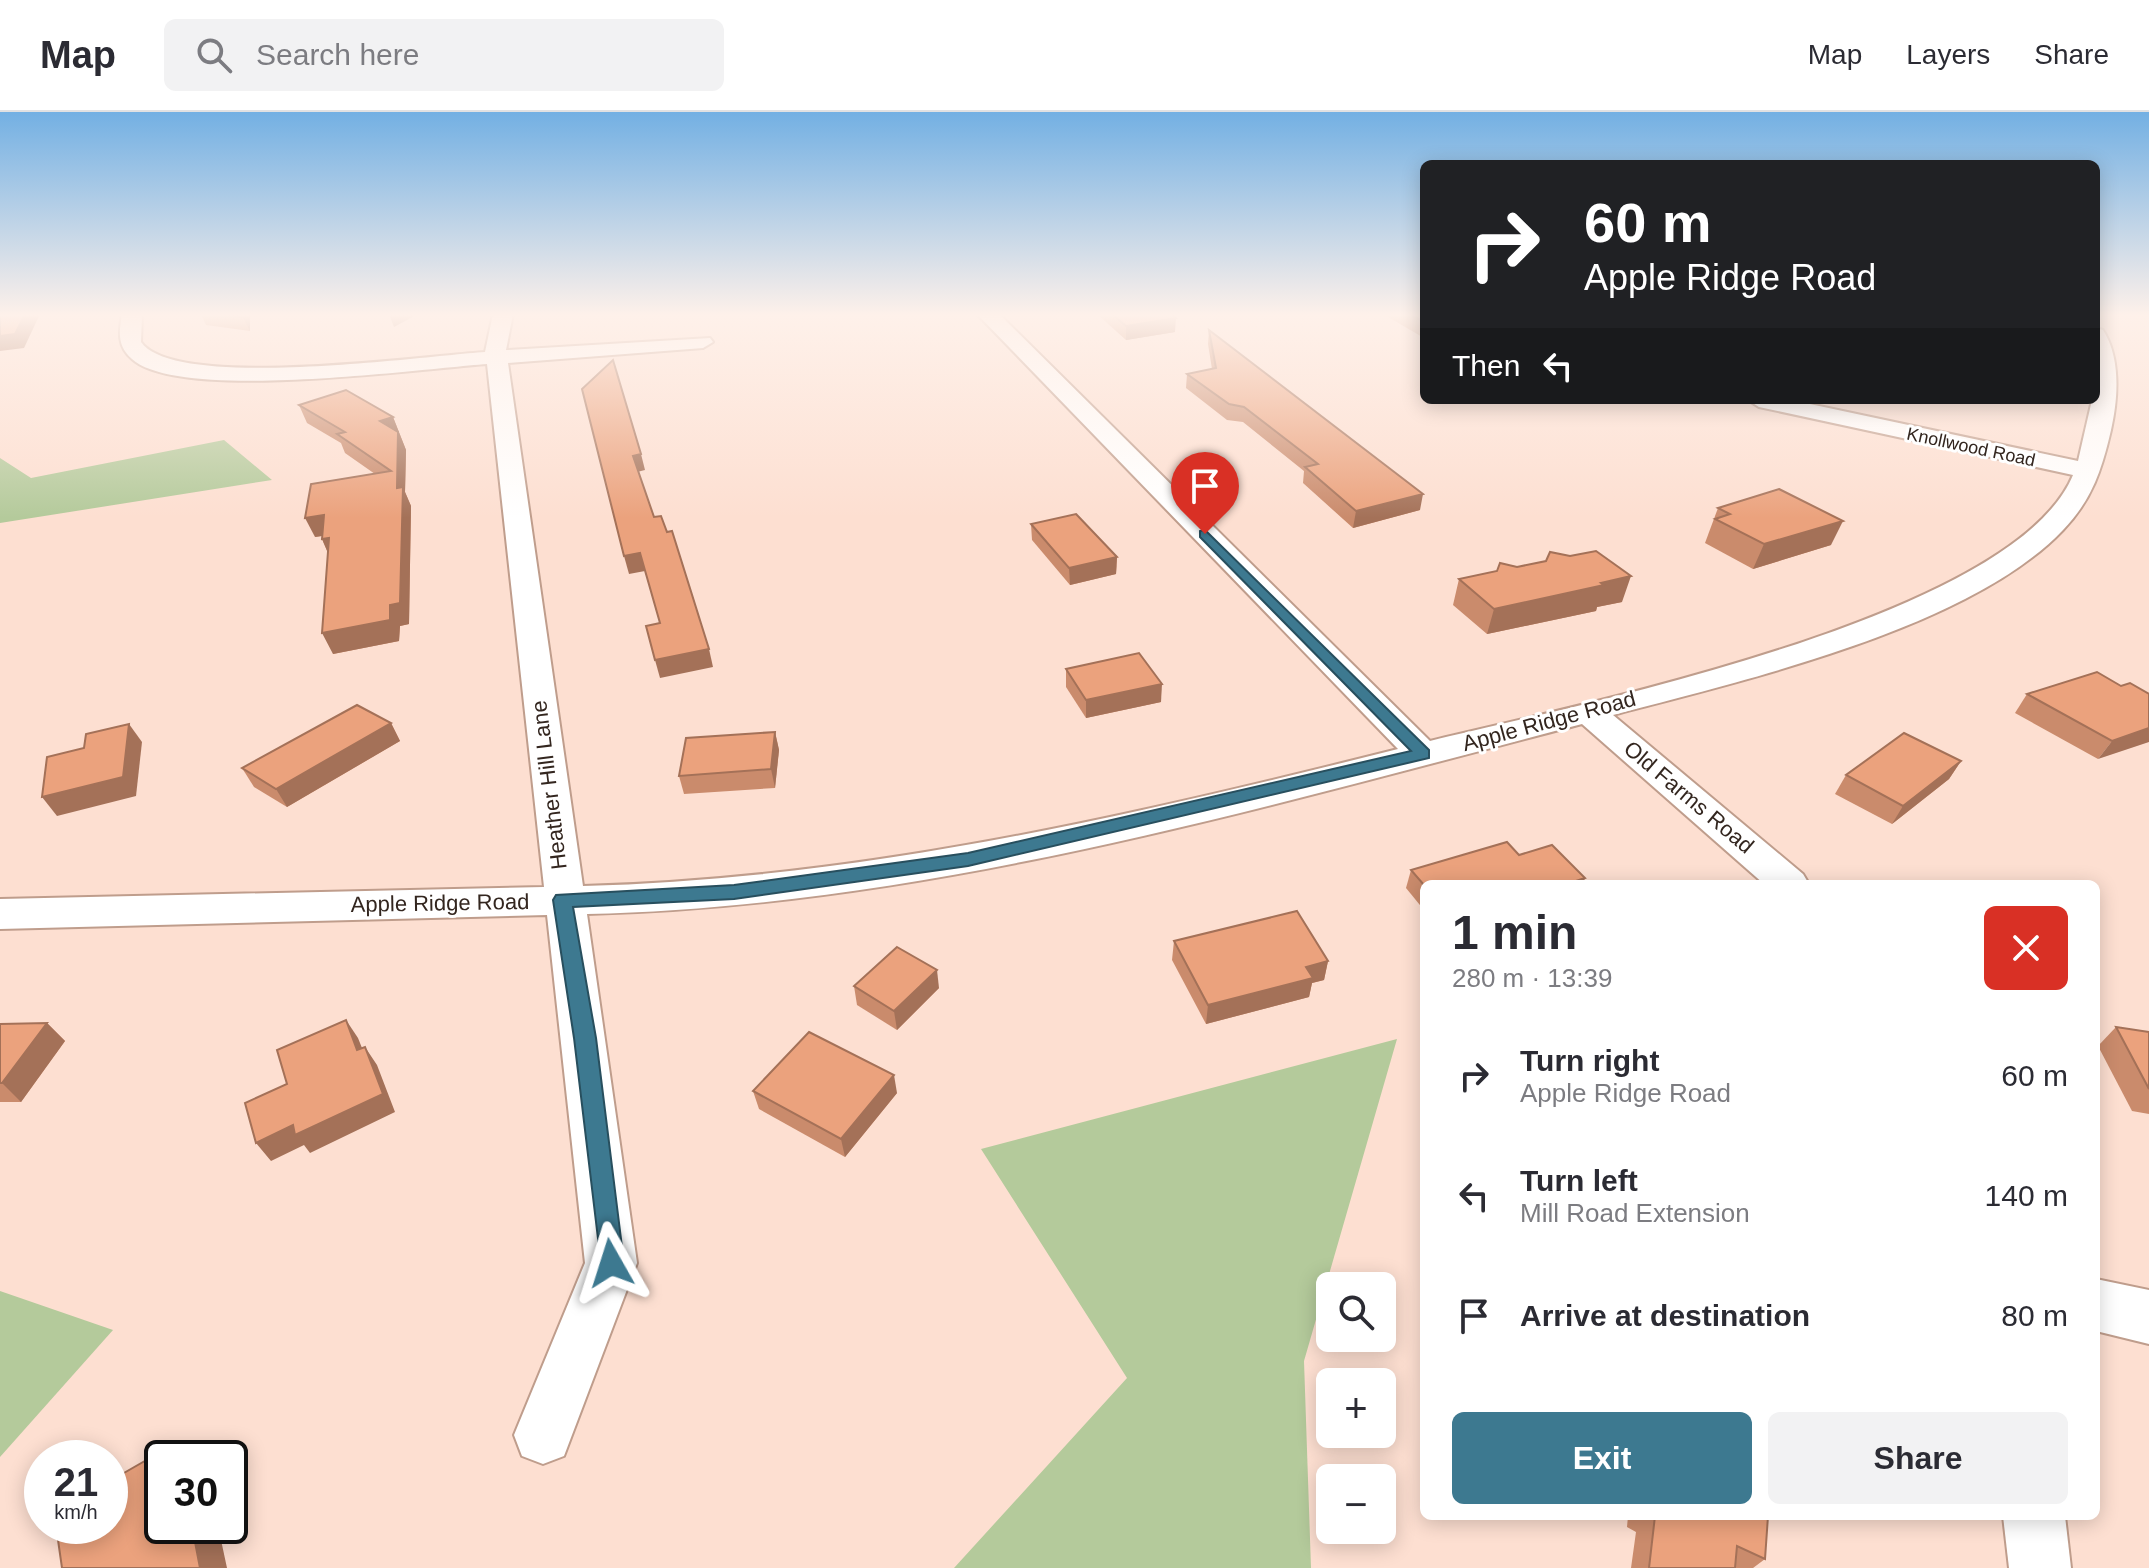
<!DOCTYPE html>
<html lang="en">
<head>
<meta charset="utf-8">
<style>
  body { margin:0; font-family:Arial,sans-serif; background:#f2f2f3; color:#2b2b33; height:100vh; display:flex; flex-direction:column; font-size:30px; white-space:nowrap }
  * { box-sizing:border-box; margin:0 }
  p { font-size:26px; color:#7c7c81 }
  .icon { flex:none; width:44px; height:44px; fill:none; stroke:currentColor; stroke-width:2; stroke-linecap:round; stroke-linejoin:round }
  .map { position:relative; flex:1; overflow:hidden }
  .drawer { position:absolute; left:1420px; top:768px; width:680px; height:640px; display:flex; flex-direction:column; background:#fff; border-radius:12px; box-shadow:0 4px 20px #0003 }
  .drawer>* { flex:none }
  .banner { position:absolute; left:1420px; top:48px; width:680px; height:244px; border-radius:12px; box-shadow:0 4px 20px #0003; background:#202124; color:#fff; overflow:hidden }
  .tools { position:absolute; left:1316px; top:1160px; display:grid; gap:16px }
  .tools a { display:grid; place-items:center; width:80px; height:80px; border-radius:12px; background:#fff; box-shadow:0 4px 20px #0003; font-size:40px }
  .speed { position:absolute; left:24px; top:1328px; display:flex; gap:16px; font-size:40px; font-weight:700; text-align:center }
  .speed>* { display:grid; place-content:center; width:104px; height:104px; border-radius:50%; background:#fff; box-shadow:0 4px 20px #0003; line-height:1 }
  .speed small { font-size:20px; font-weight:400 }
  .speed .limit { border:4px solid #111; border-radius:12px; background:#fff; color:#111 }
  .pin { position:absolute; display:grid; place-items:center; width:68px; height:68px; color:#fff; margin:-82px -34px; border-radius:50% 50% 50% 0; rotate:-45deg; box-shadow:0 0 8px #0007 }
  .pin .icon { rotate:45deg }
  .me { position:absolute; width:88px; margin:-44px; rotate:354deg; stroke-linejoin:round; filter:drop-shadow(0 0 6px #0008) }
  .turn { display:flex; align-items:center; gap:28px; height:168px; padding:0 32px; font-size:36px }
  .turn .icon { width:104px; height:104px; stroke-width:2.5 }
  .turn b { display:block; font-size:56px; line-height:68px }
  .then { display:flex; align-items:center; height:76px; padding:0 32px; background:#0003; gap:16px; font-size:30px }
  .round { display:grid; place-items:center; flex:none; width:84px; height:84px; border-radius:12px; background:#f2f2f3 }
  .headline { display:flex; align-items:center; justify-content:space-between; height:136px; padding:0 32px }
  h1 { font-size:48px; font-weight:700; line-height:60px }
  .cta { display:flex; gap:16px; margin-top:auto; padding:16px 32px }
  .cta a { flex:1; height:92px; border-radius:12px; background:#3d7990; color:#fff; font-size:32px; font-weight:700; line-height:92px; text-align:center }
  .cta a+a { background:#f2f2f3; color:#2b2b33 }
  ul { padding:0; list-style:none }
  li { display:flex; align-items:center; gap:24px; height:120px; padding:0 32px }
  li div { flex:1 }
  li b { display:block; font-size:30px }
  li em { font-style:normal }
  header { display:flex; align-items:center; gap:48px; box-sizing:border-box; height:112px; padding:0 40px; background:#fff; border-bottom:2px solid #e1e1e2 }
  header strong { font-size:38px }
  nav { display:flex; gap:44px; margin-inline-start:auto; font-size:28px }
  .search { width:560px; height:72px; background:#f2f2f3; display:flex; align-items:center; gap:20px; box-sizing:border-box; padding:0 28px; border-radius:12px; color:#7c7c81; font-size:30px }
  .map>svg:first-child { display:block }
</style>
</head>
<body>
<header>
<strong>Map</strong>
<div class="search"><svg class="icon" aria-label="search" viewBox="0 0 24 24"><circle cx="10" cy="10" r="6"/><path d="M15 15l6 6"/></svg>Search here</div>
<nav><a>Map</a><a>Layers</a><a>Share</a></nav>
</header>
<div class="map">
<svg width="2149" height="1456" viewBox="0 0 2149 1456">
  <rect width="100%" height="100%" fill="#fddfd1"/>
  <g fill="#b4ca9b">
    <polygon points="224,328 272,368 0,411 0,346 31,366"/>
    <polygon points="1397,927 1304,1249 1311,1456 954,1456 1127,1266 981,1037"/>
    <polygon points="0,1179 113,1218 0,1345"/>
  </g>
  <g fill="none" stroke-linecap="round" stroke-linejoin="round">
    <g stroke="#bf9d8c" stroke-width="4">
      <g id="minor">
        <path d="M 122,202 L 142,202 L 141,230 C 175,279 423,244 485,240 L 493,202 L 513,202 L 506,238 L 710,226 L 713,230 L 703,236 L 508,251 L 583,774 C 860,767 1131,704 1398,637 L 977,202 L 999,202 L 1430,629 C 1576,593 2014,506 2073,363 L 1759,295 L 1748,288 L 1791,288 L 2078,349 L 2092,288 L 2096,288 L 2096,216 L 2103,218 C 2121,246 2118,287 2111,318 C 2102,357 2092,388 2063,418 C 1969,517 1744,568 1613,603 L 1803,762 L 1809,772 L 1764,772 L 1582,612 C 1256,697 926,794 587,802 L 637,1151 L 564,1344 L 543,1352 L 522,1344 L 514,1323 L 585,1151 L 547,803 L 0,817 L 0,787 L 544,775 L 487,252 C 418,257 179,290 132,247 C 117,234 119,220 122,202 Z"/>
        <polygon points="2096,1167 2149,1178 2149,1232 2096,1219"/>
        <polygon points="2003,1404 2065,1404 2071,1456 2009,1456"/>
      </g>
    </g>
    <use href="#minor" fill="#fff" fill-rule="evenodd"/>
  </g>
  <g fill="#ca8b6c">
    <polygon points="201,202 250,202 250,219 206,213"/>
    <polygon points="1097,202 1172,202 1175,220 1126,228"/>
    <polygon points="1383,202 1424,202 1424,226"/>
    <polygon points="1209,218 1420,398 1353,416 1303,371 1304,359 1243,310 1227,308 1186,276 1187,262 1212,257 1208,232"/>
    <polygon points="1905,288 1924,288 1922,291"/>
    <polygon points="299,293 393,305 406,338 405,380 411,394 409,512 400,514 399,529 333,542 328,441 322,427 322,424 315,425 375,362 345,341 341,331 307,311"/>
    <polygon points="1718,396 1831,433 1753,457 1705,431"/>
    <polygon points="1031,412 1117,445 1116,462 1070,473 1032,428"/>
    <polygon points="1497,459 1622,490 1597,495 1596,499 1487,522 1453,493 1459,467"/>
    <polygon points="1066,557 1161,590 1086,606 1066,575"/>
    <polygon points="2027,582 2149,582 2098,647 2015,601"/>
    <polygon points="391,611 400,629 287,695 254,675 242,656"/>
    <polygon points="775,620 779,638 775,676 684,682 679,664"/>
    <polygon points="1961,649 1949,667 1892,712 1835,682 1846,663"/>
    <polygon points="1411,758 1424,772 1424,798 1406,776"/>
    <polygon points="1174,829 1328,849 1324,868 1312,871 1309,885 1206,912 1172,848"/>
    <polygon points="854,874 939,876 897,918 857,893"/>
    <polygon points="47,911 65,929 21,990 0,990 0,912"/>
    <polygon points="2116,915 2149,920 2149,1002 2132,999 2098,934"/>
    <polygon points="753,979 897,981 845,1045 759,997"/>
    <polygon points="1628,1404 1768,1404 1765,1447 1753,1456 1631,1456 1636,1420 1627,1415"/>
  </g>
  <g fill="#a47158">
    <polygon points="25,202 40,202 24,236 0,239 0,224"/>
    <polygon points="243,202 250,202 250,219 243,205"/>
    <polygon points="389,202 418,202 394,215"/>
    <polygon points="1176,206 1175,220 1126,228 1126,214"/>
    <polygon points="393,305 406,338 405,380 411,394 409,512 400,514 399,529 333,542 322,521 390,493 397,376 380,309"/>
    <polygon points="641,342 645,358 637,360 633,344"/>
    <polygon points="1423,382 1420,398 1353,416 1356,399"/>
    <polygon points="324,403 334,422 315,425 305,406"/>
    <polygon points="1843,409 1831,433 1753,457 1764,432"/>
    <polygon points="329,426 331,448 322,427"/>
    <polygon points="640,441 645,459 629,462 624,444"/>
    <polygon points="1117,445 1116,462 1070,473 1069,456"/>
    <polygon points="1631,464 1622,490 1597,495 1596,499 1487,522 1494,497"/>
    <polygon points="709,537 713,555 660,566 655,548"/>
    <polygon points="1162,572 1161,590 1086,606 1086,588"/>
    <polygon points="391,611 400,629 287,695 276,677"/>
    <polygon points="129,612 142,630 136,684 57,704 42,685"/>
    <polygon points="2149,616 2149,630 2098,647 2112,629"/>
    <polygon points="775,620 779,638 775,676 771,657"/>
    <polygon points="1961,649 1949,667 1892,712 1903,694"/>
    <polygon points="1585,766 1583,772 1567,772"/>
    <polygon points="1328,849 1324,868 1312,871 1309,885 1206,912 1208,893 1306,855"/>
    <polygon points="937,858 939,876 897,918 894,899"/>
    <polygon points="346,908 358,926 370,956 357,938"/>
    <polygon points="47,911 65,929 21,990 2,971"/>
    <polygon points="365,935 377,953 395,1000 310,1041 304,1033 271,1049 256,1031"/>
    <polygon points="894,963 897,981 845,1045 841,1027"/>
    <polygon points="164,1338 176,1346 166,1346"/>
    <polygon points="192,1414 218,1414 227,1456 200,1456"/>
  </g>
  <g fill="#eba27d" stroke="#a47158" stroke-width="2">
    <polygon points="0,202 25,202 15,222 0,224"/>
    <polygon points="225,202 243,202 243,205"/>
    <polygon points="1112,202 1172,202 1176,206 1126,214"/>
    <polygon points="1410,202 1424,202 1424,210"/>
    <polygon points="1209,218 1423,382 1356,399 1305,355 1318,352 1244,295 1229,292 1187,262 1216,256"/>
    <polygon points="613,248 641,342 633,344 654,405 661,404 667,420 672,419 709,537 655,548 646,514 660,511 640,441 624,444 582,277"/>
    <polygon points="346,278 393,305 380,309 398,320 397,376 403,375 400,491 390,493 390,508 322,521 329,426 322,427 324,403 305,406 311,372 391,359 337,322 345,320 299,293"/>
    <polygon points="1779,377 1843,409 1764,432 1715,407 1730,402 1718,396"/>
    <polygon points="1076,402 1117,445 1069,456 1031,412"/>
    <polygon points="1596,439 1631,464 1601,471 1604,473 1494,497 1459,467 1497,459 1500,451 1517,455 1546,449 1550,440 1570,444"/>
    <polygon points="1139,541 1162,572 1086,588 1066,557"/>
    <polygon points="2097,560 2121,574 2130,571 2149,582 2149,616 2112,629 2027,582"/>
    <polygon points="357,593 391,611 276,677 242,656"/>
    <polygon points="129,612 123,665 42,685 47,645 84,636 86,622"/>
    <polygon points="775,620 771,657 679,664 686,626"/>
    <polygon points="1904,621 1961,649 1903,694 1846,663"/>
    <polygon points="1507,730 1519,743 1552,733 1585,766 1567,772 1424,772 1424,773 1411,758"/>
    <polygon points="1297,799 1328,849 1306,855 1313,866 1208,893 1174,829"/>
    <polygon points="897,835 937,858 894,899 854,874"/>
    <polygon points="346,908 357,938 365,935 383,982 295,1023 293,1013 256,1031 245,991 287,972 277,938"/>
    <polygon points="47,911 2,971 0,971 0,912"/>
    <polygon points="2116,915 2149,920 2149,977"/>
    <polygon points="809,920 894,963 841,1027 753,979"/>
    <polygon points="164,1338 166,1346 162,1346 162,1414 192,1414 200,1456 62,1456 56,1414 110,1414 110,1369"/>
    <polygon points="1655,1404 1768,1404 1765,1447 1737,1434 1735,1456 1649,1456"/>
  </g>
  <linearGradient id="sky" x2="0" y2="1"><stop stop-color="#73b0e3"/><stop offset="0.5" stop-color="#fef1ea"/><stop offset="1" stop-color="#fef1ea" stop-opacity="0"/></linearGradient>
  <rect width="2149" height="406" fill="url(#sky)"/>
  <polygon fill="#3d7990" stroke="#284f5e" stroke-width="2" points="1205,418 1429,638 1429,646 968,754 734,787 573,795 596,926 624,1151 620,1160 611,1163 602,1160 574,926 553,788 556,783 734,773 968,741 1411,639 1200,425 1200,419"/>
  <g text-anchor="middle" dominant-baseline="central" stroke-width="6" stroke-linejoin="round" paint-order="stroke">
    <g font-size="18" fill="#33261f" stroke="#fff">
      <text transform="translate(1971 335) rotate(12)">Knollwood Road</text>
    </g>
    <g font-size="22" fill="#33261f" stroke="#fff">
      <text transform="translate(1549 609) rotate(-15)">Apple Ridge Road</text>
      <text transform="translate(549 673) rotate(-97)">Heather Hill Lane</text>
      <text transform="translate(1689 685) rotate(40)">Old Farms Road</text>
      <text transform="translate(440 791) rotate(-1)">Apple Ridge Road</text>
    </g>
  </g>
</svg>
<div class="tools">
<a><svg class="icon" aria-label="search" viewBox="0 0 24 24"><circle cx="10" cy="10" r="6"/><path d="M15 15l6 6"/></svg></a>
<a>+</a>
<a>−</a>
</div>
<div class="speed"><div>21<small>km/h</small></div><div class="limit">30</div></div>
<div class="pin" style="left:1205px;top:422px;background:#d93025"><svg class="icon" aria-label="arrive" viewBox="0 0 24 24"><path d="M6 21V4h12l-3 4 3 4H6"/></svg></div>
<svg class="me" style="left:611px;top:1151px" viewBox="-20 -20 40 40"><path d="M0-17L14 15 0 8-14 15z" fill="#3d7990" stroke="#fff" stroke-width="4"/></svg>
<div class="banner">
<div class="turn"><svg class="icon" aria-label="right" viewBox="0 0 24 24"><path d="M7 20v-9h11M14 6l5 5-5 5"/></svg><div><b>60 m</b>Apple Ridge Road</div></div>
<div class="then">Then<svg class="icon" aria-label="left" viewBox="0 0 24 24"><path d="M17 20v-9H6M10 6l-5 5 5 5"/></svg></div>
</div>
<section class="drawer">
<div class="headline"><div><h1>1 min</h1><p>280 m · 13:39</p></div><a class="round" style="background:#d93025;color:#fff"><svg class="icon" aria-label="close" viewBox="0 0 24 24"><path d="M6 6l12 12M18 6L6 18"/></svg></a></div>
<ul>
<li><svg class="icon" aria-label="right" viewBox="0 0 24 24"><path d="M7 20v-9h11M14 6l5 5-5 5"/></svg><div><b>Turn right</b><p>Apple Ridge Road</p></div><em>60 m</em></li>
<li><svg class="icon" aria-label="left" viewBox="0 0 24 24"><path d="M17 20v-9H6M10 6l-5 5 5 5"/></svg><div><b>Turn left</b><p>Mill Road Extension</p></div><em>140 m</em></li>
<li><svg class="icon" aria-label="arrive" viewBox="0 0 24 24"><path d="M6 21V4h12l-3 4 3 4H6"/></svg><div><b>Arrive at destination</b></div><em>80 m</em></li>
</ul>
<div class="cta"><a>Exit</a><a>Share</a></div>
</section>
</div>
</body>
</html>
